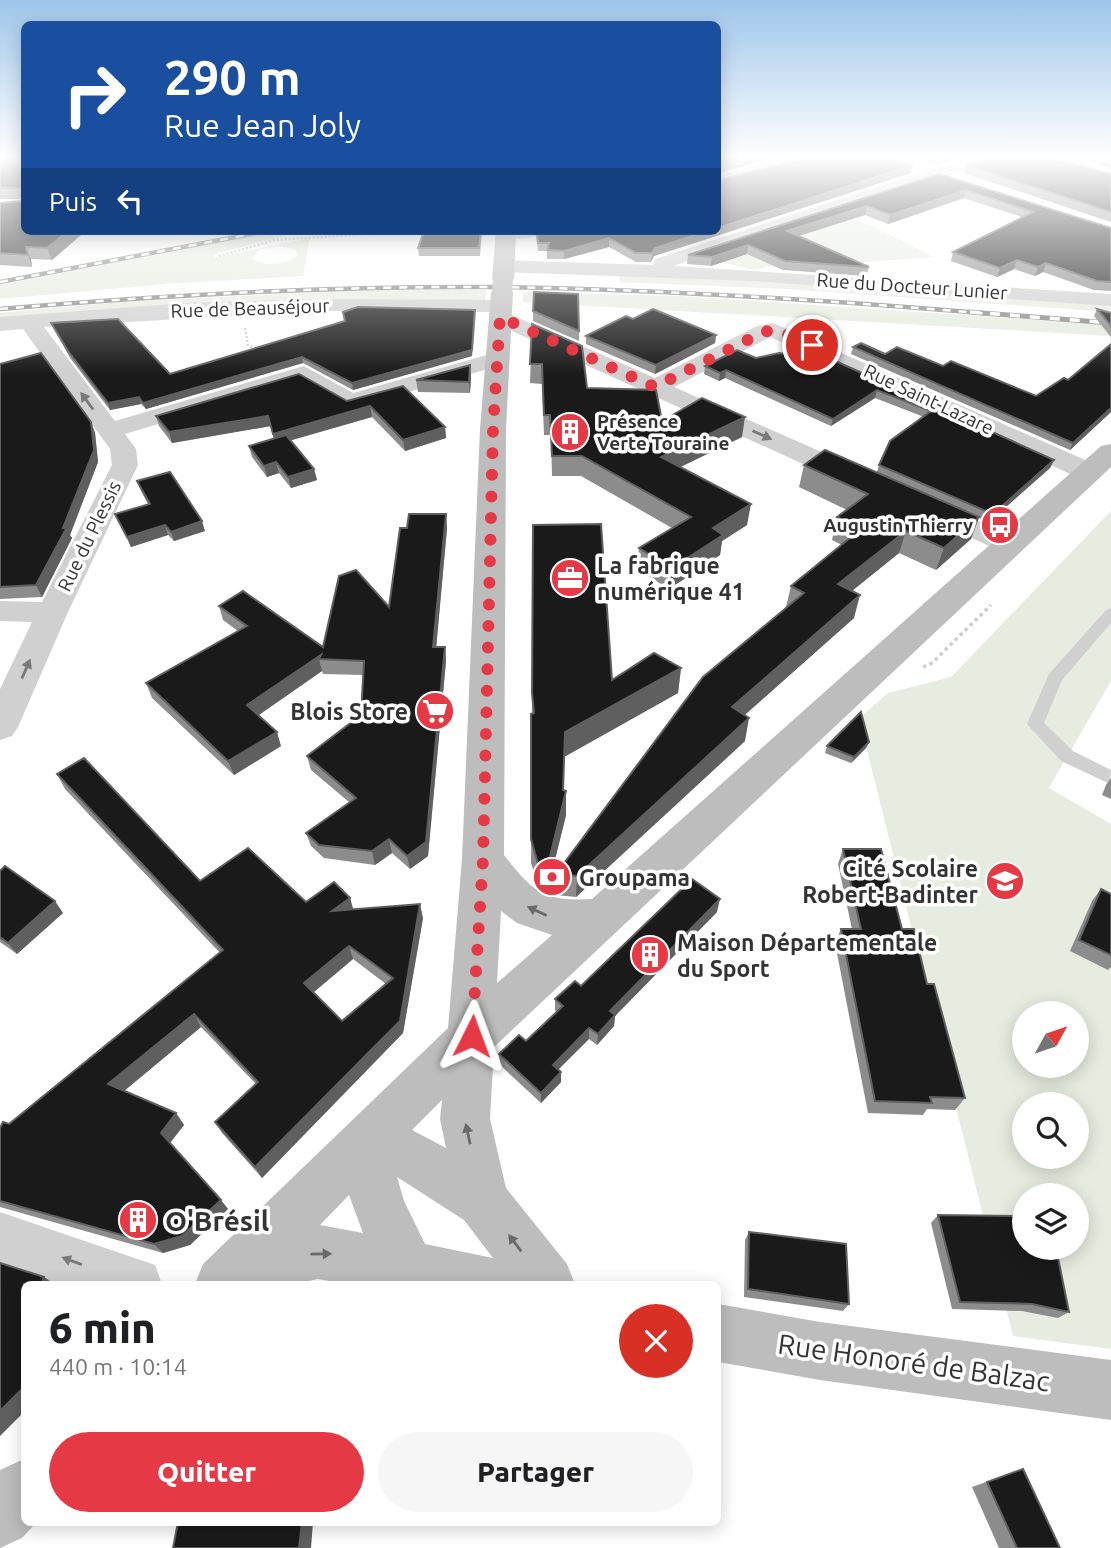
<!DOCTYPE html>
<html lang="fr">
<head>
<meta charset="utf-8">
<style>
  body { margin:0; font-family:Ubuntu,sans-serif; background:#f6f6f6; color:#202124; height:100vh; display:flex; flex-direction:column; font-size:26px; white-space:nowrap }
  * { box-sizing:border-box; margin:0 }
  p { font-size:23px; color:#757577 }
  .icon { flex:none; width:38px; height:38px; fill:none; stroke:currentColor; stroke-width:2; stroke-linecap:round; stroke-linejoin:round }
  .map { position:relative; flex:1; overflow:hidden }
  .drawer { position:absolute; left:21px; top:1281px; width:700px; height:245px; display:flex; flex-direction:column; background:#fff; border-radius:10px; box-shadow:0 4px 18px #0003 }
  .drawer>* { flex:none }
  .banner { position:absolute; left:21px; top:21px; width:700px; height:214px; border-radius:10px; box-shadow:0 4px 18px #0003; background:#1a4fa0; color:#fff; overflow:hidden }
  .needle { width:46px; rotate:50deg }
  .fabs { position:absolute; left:1012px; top:1001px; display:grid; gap:14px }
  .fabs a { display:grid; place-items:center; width:77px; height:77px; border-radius:50%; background:#fff; box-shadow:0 4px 18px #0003; font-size:35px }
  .pin { position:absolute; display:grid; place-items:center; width:60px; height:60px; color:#fff; margin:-30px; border:4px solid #fff; border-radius:50%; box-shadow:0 2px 7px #0007 }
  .me { position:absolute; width:77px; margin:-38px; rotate:3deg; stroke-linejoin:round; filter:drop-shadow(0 0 5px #0008) }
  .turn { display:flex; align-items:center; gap:24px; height:147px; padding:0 28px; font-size:32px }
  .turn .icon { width:91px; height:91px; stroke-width:2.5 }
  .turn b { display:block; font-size:49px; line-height:60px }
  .then { display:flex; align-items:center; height:66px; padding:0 28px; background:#0003; gap:14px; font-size:26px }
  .round { display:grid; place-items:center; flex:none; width:74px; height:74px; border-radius:37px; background:#f6f6f6 }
  .headline { display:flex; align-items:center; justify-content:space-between; height:119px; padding:0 28px }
  h1 { font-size:42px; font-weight:800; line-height:52px }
  .cta { display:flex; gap:14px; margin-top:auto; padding:14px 28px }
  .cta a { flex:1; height:80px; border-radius:42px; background:#e63946; color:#fff; font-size:28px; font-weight:800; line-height:80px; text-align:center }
  .cta a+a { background:#f6f6f6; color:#202124 }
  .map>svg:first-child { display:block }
</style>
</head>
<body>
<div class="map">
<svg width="1111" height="1548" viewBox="0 0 1111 1548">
  <rect width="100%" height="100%" fill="#fff"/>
  <g fill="#e6ecdf" fill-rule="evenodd">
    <polygon points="829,211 875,227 933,257 851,263 812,256 753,270 717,261"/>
    <path d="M 278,231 L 303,231 L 214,254 L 214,258 L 310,238 L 303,276 L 165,284 L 0,299 L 0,285 ZM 280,246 L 296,250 L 297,255 C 285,265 265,268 252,258 L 260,249 Z"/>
    <polygon points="619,273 702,276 1111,305 1111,312 788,289 620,282"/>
    <polygon points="367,290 486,290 485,301 0,321 0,313 121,302"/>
    <polygon points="523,292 680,296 1111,325 1111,336 523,302"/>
    <path d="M 1111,511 L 1111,681 L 1049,788 L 1111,824 L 1111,1349 L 1013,1336 L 859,718 L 888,693 L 951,677 ZM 1024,1013 L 1076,1013 L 1076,1066 L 1024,1066 ZM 1024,1104 L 1076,1104 L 1076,1157 L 1024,1157 ZM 1024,1195 L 1076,1195 L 1076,1248 L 1024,1248 Z"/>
  </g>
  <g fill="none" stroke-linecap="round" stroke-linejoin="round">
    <g stroke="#cdcdcd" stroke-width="2.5" stroke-dasharray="2 2" stroke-linecap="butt">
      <polyline points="219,256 275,240 413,231"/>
      <polyline points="245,328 248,345 260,351"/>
    </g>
    <polyline stroke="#cdcdcd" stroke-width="3.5" stroke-dasharray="3.5 3.5" stroke-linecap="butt" points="923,667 932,663 991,605"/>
    <polygon fill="#d0d0d0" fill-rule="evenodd" points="1111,608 1111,623 1062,680 1044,723 1073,751 1111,770 1110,784 1061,761 1027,724 1049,674 1106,610"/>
    <g fill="#d0d0d0" fill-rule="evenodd">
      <polygon points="782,158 808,158 806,162 718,186 718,176"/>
      <polygon points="967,158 992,158 990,162 673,266 1111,294 1111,306 752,281 504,272 494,266 504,260 653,265 655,259"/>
      <path d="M 498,231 L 545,231 C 536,240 511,240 499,237 Z"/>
      <polygon points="315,299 501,300 512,306 505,312 655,378 757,326 773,323 1099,466 1103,472 1099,478 1079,478 770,337 674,387 869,473 873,479 869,485 849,485 492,322 489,317 492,312 315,311 44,327 115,421 304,366 353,393 497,352 505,354 509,359 505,364 350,409 301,381 125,434 136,449 138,465 68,612 18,727 12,736 0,740 0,689 32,622 0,621 0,601 42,602 112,465 110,449 23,329 0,331 0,317 187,303"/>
      <polygon points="929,500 1018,538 1023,544 1018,550 1008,553 998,550 919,514 915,508 919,502"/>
      <polygon points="0,1212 155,1265 162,1284 60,1284 0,1264"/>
    </g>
    <g fill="#bdbdbd" fill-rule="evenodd">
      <polygon points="496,231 516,231 514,279 503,286 492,279"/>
      <path d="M 502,285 L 513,292 L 506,429 L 504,855 C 533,892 543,902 592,899 L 1101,446 L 1111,444 L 1111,467 L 494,1047 L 490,1119 L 506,1188 L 567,1264 L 575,1284 L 345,1284 L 318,1279 L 294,1284 L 195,1284 L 203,1264 L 448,1028 L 462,859 L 480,429 L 491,292 ZM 501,911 L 517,923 L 552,935 L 497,983 ZM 442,1100 L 440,1119 L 446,1148 L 412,1130 ZM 397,1177 L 464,1220 L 493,1258 L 425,1244 L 404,1201 ZM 349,1195 L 363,1233 L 320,1225 Z"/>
      <polygon points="718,1304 820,1322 1111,1360 1111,1420 820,1380 718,1362"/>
      <polygon points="24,1459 24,1522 37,1522 22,1538 0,1548 0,1470"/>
    </g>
    <g stroke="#888" stroke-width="4.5">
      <g id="rail-far1">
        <polyline points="0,282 267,231"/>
        <path d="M 0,309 C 163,295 327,286 491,287 C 658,289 825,300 992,314"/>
      </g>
    </g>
    <g stroke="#888" stroke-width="5">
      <polyline id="rail" points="970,312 1111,323"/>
    </g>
    <use href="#rail-far1" stroke="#fff" stroke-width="2.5" stroke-dasharray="8" stroke-linecap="butt"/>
    <use href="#rail" stroke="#fff" stroke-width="3.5" stroke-dasharray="10" stroke-linecap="butt"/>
    <polyline stroke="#bdbdbd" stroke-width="20" points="502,292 503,279"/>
  </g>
  <g fill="#8c8c8c" fill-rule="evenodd">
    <polygon points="0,158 24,158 24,231 160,231 160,233 81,235 52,260 31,259 32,267 0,265 0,203 22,201 22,199 0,199"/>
    <polygon points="915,158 959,158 937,165"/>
    <polygon points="1078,158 1111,158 1111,168"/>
    <polygon points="913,165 911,173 654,256 651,262 636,262 609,247 564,259 547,259 547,251 538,251 536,231 720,180"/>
    <polygon points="966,165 1111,174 1111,222 964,173"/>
    <polygon points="939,174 1111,228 1111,291 1094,290 1043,272 1035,276 1014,269 997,277 951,261 953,252 1022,217 964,198 888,224 865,215 798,236 869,267 866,276 783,270 747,254 711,266 687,264 688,255"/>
    <polygon points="482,231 480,256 419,256 418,248"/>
    <polygon points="1097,309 1111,313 1111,337 1094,316"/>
    <polygon points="533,311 579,331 579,341 533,321"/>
    <polygon points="343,312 475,317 472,356 353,390 303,363 146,409 141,404 110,410 70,358 54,329 51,323 170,374 344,321"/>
    <polygon points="633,319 716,335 715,343 655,374 586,344 586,336"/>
    <polygon points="532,324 587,388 662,421 742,437 680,467 747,525 722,541 720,555 669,589 637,569 639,548 672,528 581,476 552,476 551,435 544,435 542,384 530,383"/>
    <polygon points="853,347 943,366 1036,396 1111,412 1070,450 851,354"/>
    <polygon points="798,356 1054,460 1050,468 989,522 979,518 971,539 936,570 899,553 852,591 854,618 744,715 745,741 576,897 556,895 556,874 786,607 791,586 842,545 832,540 837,517 847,510 799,487 804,465 877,472 879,465 924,417 875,398 831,426 725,378 719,381 704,374 705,366 756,358"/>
    <polygon points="0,364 91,422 95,433 98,462 70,535 72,538 42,597 0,599"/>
    <polygon points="471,377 470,393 418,392 416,380"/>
    <polygon points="403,386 445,427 446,438 405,451 372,417 290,440 314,469 317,480 291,488 279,473 267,477 252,457 249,446 274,439 271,426 172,443 159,426 156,416 347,401"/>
    <polygon points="137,481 205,531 174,541 168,535 131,547 115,514 148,504 141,491"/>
    <polygon points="446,514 447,528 436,647 445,647 446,661 428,856 410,869 392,853 375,865 324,858 311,846 306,833 349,802 311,770 307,756 361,715 363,675 323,674 322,671 258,715 281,746 234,775 152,698 146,683 238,631 223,620 219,606 323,647 389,607 407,528"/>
    <polygon points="681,668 678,693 564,757 564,790 566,815 547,892 539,888 531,863 532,693"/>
    <polygon points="869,742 866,748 851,763 825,753 827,746"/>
    <path d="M 57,774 L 200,881 L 306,902 L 350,898 L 353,910 L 423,918 L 403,1033 L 262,1178 L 222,1133 L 215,1122 L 256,1084 L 201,1027 L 124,1091 L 176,1113 L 184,1125 L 170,1143 L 228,1209 L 190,1245 L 163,1253 L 0,1207 L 0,1128 L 9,1124 L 220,953 L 65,789 ZM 353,959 L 386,984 L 342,1021 L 313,993 Z"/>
    <polygon points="1111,778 1111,799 1102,795 1106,785"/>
    <polygon points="843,849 902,929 927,984 965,1098 955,1110 927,1109 923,1115 868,1113 835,943 841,929 852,929 838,864"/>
    <polygon points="0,871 63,913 17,954 0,942"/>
    <polygon points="1101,889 1111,894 1111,967 1108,970 1070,951 1092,901"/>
    <polygon points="717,912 615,1016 614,1026 597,1045 589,1039 558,1069 561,1082 541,1103 500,1065 499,1054 526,1041 556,1012 555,1010 555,999 581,986"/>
    <polygon points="938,1215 1020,1236 1069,1312 1058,1318 1022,1311 952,1309 931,1223"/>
    <polygon points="749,1232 849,1304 843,1311 744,1297 745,1240"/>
    <polygon points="1023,1469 1060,1548 999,1548 972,1487"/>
  </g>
  <g fill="#5f5f5f">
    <polygon points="745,158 773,158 718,173 718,165"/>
    <polygon points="939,158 959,158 937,165"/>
    <polygon points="913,165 911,173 654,256 651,262 652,253 655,248 707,231 718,231 718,228"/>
    <polygon points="966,190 964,198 888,224 890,215"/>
    <polygon points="867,206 865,215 786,240 787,231"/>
    <polygon points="68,231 80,231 81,235 52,260 47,248"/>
    <polygon points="609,238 609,247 564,259 564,251"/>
    <polygon points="748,245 747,254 711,266 712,257"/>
    <polygon points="26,247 31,259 32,267 28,255"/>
    <polygon points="1017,260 1014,269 997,277 1000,268"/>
    <polygon points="1046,263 1043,272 1035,276 1038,267"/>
    <polygon points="475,310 472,356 353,390 352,383"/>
    <polygon points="716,335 715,343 655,374 656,365"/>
    <polygon points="302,357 303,363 146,409 143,403"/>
    <polygon points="470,365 471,377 470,393 469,382"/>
    <polygon points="726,370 725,378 719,381 720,373"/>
    <polygon points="877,390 875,398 831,426 833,419"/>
    <polygon points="139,397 141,404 110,410 108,403"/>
    <polygon points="370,406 372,417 275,445 273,434"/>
    <polygon points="1111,408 1111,412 1070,450 1073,443"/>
    <polygon points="268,416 271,426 172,443 169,432"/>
    <polygon points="745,417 742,437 660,477 661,457"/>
    <polygon points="91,422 95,433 98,462 70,535 72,538 42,597 36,585 63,528"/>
    <polygon points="445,427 446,438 405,451 403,440"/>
    <polygon points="1054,460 1050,468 989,522 993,514"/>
    <polygon points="276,462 279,473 267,477 264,466"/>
    <polygon points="314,469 317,480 291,488 288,477"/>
    <polygon points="751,504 747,525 722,541 720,555 669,589 672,568 713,528"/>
    <polygon points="446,514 447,528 435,661 433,647"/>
    <polygon points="979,517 971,539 936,570 944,548"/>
    <polygon points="202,521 205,531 174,541 171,532"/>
    <polygon points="165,525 168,535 131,547 127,537"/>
    <polygon points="906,531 899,553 832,607 838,584"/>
    <polygon points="860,595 854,618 728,730 732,707"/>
    <polygon points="445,647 446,661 428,856 410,869 407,856"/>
    <polygon points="321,655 319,659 322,671 252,720 247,705"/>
    <polygon points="681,668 678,693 564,757 563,802 566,791 566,815 547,892 547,869 565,732"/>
    <polygon points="749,718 745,741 576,897 577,876"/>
    <polygon points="277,732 281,746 234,775 228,761"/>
    <polygon points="869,742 866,748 851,763 854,757"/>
    <polygon points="389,839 392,853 375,865 372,851"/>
    <polygon points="350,898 354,912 332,911"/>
    <polygon points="720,899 717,912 615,1016 614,1026 597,1045 598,1034 610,1011"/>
    <polygon points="55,901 63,913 17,954 8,943"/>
    <polygon points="420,904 423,918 403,1033 262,1178 255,1167 400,1021"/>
    <polygon points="349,946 353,959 309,996 304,983"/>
    <polygon points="194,1014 201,1027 118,1096 108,1084"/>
    <polygon points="589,1028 589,1039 553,1075 553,1065"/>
    <polygon points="561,1072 561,1082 541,1103 541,1093"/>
    <polygon points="176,1113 184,1125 169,1144 161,1133"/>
    <polygon points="221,1200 228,1209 190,1245 163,1253 154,1244"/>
    <polygon points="44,1277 55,1284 46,1284 42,1282"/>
    <polygon points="24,1387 24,1412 0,1436 0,1411"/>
    <polygon points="302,1522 313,1522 311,1548 299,1548"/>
  </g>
  <g fill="#1a1a1a" stroke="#5f5f5f" stroke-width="2" fill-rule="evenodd">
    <polygon points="0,158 24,158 24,231 68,231 47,248 26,247 28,255 0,253 0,203 22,201 22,188 0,188"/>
    <polygon points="718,158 745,158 718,165 718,170"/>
    <polygon points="803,158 890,158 913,165 718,228 718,179 720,180"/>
    <polygon points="989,158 1052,158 1111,174 1111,212 966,165"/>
    <polygon points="939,174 1111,228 1111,282 1097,281 1046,263 1038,267 1017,260 1000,268 953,252 1033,212 966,190 890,215 867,206 787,231 869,267 785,261 748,245 712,257 688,255"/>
    <polygon points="424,231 481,231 479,248 418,248"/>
    <polygon points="536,231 707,231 655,248 652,253 636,253 609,238 564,251 547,250 549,243 538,243"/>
    <polygon points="534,292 578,294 579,331 533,311"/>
    <polygon points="358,307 475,310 472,350 352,383 302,357 143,403 139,397 108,403 68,351 51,323 118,319 170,374 345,321 343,312"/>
    <polygon points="653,309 716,335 656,365 586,336 626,316 633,319"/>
    <polygon points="1097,309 1111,313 1111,326"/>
    <polygon points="532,324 582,346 587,388 656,390 662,421 702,398 745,417 661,457 751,504 713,528 723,535 672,568 639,548 691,517 582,456 552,456 550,415 544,415 542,364 530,364"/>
    <polygon points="861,343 885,354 897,347 943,366 951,361 1036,396 1064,378 1068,380 1111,344 1111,408 1073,443 853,347"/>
    <polygon points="809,349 1054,460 993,514 879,465 890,441 931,411 877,390 833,419 726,370 720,373 705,366 737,350 756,358 779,353 798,356"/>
    <polygon points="41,353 91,422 94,450 63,528 67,527 36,585 0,587 0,364"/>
    <polygon points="470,365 469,382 416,380"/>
    <polygon points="299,374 347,401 403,386 445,427 403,440 370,406 273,434 268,416 169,432 156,416"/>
    <polygon points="286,435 314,469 288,477 276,462 264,466 249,446"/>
    <polygon points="825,450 979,517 944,548 906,531 838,584 860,595 732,707 749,718 577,876 556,874 703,677 804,593 791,586 861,529 837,517 868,494 804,465"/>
    <polygon points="170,472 202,521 171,532 165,525 127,537 115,514 150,504 137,481"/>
    <polygon points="409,514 446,514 433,647 445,647 426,842 407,856 389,839 372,851 319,845 306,833 356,798 307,756 361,715 364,661 319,659 321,655 247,705 277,732 228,761 146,683 247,626 219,606 243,591 323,647 339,576 356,570 389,607 400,528 407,528"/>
    <polygon points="601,524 612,680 654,653 681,668 565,732 563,790 566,791 547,869 538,864 531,839 531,714 534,713 532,693 533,525"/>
    <polygon points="861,712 869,742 854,757 827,746"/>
    <path d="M 84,758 L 200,881 L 248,848 L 306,902 L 334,882 L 350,898 L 332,911 L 420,904 L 400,1021 L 255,1167 L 215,1122 L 258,1082 L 194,1014 L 108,1084 L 176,1113 L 161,1133 L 221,1200 L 182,1236 L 154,1244 L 0,1201 L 0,1128 L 3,1122 L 9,1124 L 223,950 L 57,774 ZM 349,946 L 393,978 L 342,1021 L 304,983 Z"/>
    <polygon points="843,849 881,849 902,929 914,929 927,984 934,984 965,1098 930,1097 932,1103 875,1101 841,929 861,929"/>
    <polygon points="5,866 55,901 8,943 0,937 0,871"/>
    <polygon points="692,879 720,899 610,1011 615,1015 598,1034 589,1028 553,1065 561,1072 541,1093 499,1054 519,1035 526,1041 563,1006 555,999 575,981 581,986"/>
    <polygon points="1101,889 1111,894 1111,955 1079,940"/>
    <polygon points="938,1215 1015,1216 1020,1236 1024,1237 1024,1248 1056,1248 1069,1312 1032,1304 960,1302"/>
    <polygon points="749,1232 846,1244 849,1304 748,1289"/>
    <polygon points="0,1263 44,1277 42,1282 46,1284 24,1284 24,1387 0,1411"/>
    <polygon points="1023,1469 1060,1548 1017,1548 987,1482"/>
    <polygon points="178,1522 302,1522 299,1548 173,1548"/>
  </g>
  <defs><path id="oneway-solid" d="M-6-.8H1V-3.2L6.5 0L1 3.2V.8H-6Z" transform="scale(1.75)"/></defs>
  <g fill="#7a7a7a">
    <use href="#oneway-solid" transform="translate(87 401) rotate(-126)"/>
    <use href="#oneway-solid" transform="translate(762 435) rotate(24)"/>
    <use href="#oneway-solid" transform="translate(26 669) rotate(-66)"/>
    <use href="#oneway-solid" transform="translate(72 1261) rotate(-160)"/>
  </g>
  <g fill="#6a6a6a">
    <use href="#oneway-solid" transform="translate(537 911) rotate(-155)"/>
    <use href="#oneway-solid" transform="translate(468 1134) rotate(-102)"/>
    <use href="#oneway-solid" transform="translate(515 1243) rotate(-127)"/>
    <use href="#oneway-solid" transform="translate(321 1254) rotate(-1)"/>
  </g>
  <linearGradient id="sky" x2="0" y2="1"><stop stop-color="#9ec6ea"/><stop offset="0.42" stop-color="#fff"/><stop offset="1" stop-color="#fff" stop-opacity="0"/></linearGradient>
  <rect width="1111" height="375" fill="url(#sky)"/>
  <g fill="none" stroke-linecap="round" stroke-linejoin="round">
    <polyline stroke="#e63946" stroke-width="12" stroke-dasharray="0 21.6" points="472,1036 483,859 493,429 500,317 655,387 765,331 787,334 812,345"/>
  </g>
  <defs>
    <g id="building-disc" transform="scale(2.0125)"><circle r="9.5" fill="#e63946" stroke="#fff"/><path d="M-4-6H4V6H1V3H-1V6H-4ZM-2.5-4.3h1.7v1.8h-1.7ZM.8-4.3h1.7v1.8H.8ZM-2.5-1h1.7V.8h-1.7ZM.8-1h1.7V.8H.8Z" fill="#fff"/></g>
    <g id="bus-disc" transform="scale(2.0125)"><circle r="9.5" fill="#e63946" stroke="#fff"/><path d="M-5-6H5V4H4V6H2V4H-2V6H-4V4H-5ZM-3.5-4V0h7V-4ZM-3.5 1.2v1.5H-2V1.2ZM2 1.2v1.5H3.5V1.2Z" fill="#fff"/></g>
    <g id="office-disc" transform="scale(2.0125)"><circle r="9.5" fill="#e63946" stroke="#fff"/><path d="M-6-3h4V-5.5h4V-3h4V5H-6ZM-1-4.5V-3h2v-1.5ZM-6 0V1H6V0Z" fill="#fff"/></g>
    <g id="supermarket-disc" transform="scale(2.0125)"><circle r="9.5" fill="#e63946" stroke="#fff"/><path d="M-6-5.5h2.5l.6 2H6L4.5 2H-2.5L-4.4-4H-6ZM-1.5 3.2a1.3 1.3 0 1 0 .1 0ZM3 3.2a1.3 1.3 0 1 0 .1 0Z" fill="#fff"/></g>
    <g id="bank-disc" transform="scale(2.0125)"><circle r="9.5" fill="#e63946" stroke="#fff"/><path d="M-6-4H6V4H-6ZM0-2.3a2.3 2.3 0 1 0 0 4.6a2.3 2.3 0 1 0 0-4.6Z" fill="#fff"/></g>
    <g id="school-disc" transform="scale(2.0125)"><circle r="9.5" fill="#e63946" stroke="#fff"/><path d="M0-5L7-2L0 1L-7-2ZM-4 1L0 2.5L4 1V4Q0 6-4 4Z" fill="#fff"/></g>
  </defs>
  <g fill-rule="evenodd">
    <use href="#building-disc" x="570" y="432"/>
    <use href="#bus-disc" x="1000" y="525"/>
    <use href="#office-disc" x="570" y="578"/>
    <use href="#supermarket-disc" x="435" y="711"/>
    <use href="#bank-disc" x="552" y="877"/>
    <use href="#school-disc" x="1005" y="881"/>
    <use href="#building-disc" x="650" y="955"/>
    <use href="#building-disc" x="138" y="1220"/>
  </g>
  <g text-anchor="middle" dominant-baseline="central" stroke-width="7" stroke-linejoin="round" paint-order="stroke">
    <g font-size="19" fill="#333" stroke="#fff">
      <text transform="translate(912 286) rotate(4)">Rue du Docteur Lunier</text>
      <text transform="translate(250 308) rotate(-2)">Rue de Beauséjour</text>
      <text transform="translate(929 399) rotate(25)">Rue Saint-Lazare</text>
      <text transform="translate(89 536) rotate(-64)">Rue du Plessis</text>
    </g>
    <g font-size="19" font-weight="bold" fill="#333" stroke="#fff" text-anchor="start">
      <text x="597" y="421">Présence<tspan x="597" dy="22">Verte Touraine</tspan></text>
      <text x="973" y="525" text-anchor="end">Augustin Thierry</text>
    </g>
    <g font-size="23" font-weight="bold" fill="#333" stroke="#fff" text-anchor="start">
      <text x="597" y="565">La fabrique<tspan x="597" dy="26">numérique 41</tspan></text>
      <text x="408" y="711" text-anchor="end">Blois Store</text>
      <text x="978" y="868" text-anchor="end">Cité Scolaire<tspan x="978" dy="26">Robert-Badinter</tspan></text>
      <text x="579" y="877">Groupama</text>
      <text x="677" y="942">Maison Départementale<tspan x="677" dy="26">du Sport</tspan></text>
    </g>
    <g font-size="28" font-weight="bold" fill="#333" stroke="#fff" text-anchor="start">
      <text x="165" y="1220">O'Brésil</text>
    </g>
    <g font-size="28" fill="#333" stroke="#fff">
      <text transform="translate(914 1362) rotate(8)">Rue Honoré de Balzac</text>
    </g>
  </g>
</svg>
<div class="fabs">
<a><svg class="needle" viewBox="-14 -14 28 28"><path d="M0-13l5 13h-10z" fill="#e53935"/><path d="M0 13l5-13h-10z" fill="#757577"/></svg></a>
<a><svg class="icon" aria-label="search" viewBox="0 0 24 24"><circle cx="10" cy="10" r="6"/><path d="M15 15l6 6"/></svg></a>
<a><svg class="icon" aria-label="layers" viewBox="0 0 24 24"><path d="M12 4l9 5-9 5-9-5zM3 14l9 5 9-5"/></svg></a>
</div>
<div class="pin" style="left:812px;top:345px;background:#d93025"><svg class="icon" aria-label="arrive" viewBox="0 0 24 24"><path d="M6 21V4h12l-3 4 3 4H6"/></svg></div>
<svg class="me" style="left:472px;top:1036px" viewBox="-20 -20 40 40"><path d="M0-17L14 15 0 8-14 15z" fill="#e63946" stroke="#fff" stroke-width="4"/></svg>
<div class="banner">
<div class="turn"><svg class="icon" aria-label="right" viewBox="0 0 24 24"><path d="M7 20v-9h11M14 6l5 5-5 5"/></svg><div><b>290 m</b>Rue Jean Joly</div></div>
<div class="then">Puis<svg class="icon" aria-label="left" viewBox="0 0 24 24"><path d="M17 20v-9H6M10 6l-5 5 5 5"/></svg></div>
</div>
<section class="drawer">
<div class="headline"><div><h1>6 min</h1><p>440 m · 10:14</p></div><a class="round" style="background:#d93025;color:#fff"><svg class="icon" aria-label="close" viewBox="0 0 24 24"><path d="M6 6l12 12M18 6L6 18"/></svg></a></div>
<div class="cta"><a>Quitter</a><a>Partager</a></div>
</section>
</div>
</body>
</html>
